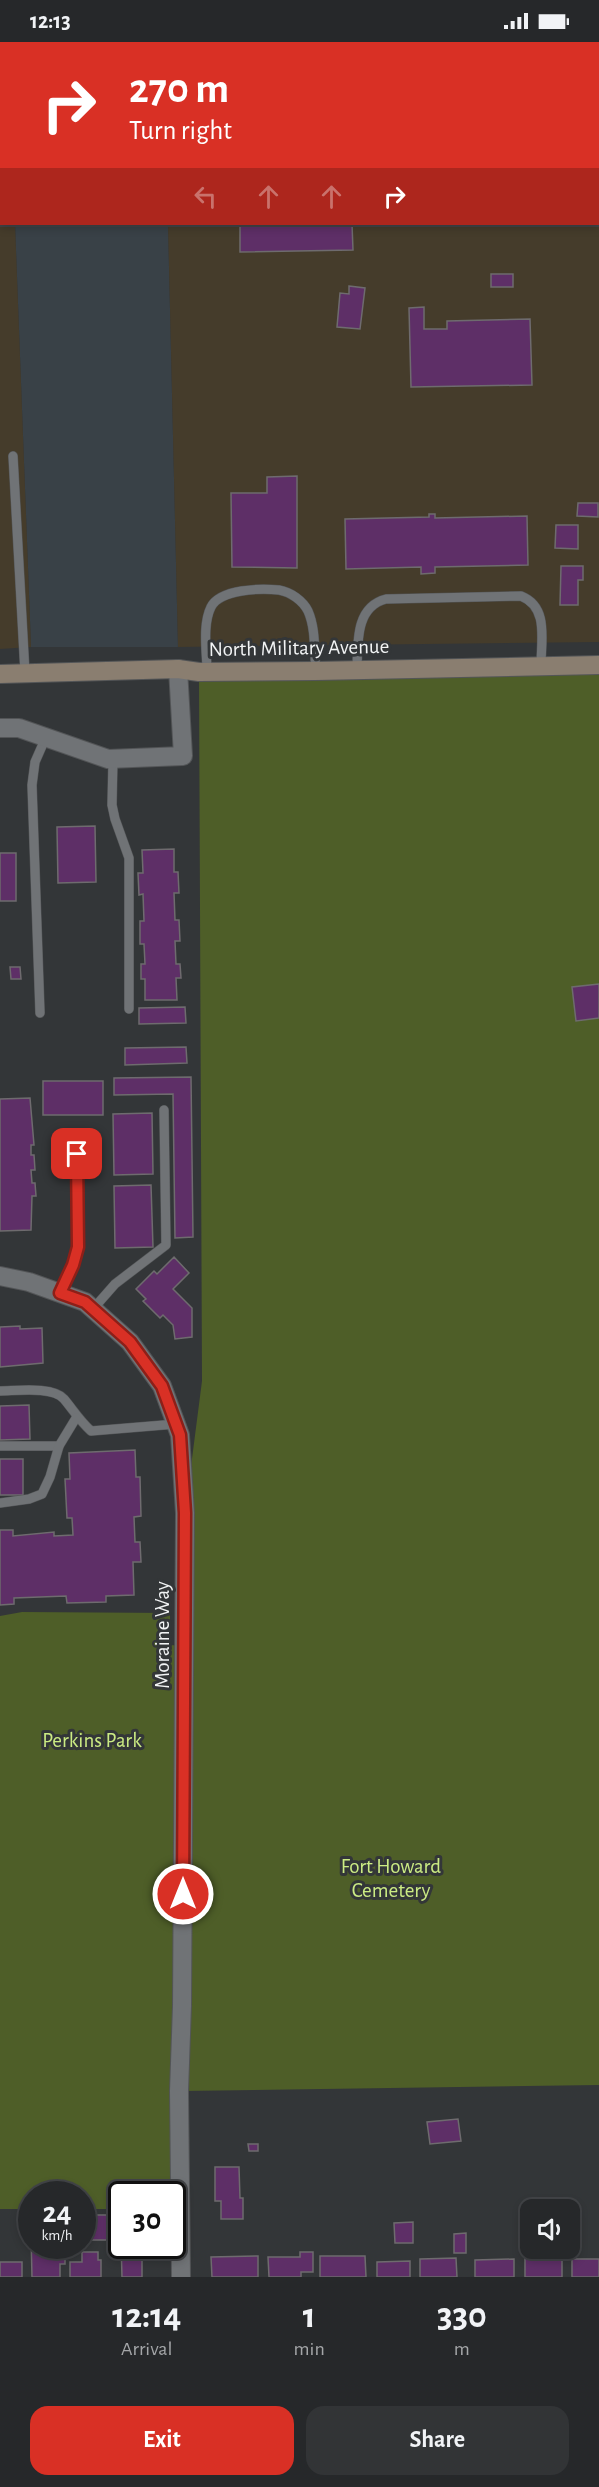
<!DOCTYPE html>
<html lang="en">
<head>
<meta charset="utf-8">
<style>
  body { margin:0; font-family:"Alegreya Sans",sans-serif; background:#323436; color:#f1f3f6; height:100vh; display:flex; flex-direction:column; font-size:22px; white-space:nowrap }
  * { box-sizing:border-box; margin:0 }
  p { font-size:20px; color:#a4a6a8 }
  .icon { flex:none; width:33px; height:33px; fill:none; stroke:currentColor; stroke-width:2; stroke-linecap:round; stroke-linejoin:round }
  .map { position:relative; height:2235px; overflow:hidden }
  .drawer { display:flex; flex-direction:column; background:#26282a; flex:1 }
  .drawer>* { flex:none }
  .top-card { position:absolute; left:0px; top:0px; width:600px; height:183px; box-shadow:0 3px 9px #0003,0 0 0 2px #424447; background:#d93025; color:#fff; overflow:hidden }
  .controls { position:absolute; left:520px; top:2157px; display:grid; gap:12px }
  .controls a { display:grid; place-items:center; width:60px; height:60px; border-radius:12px; background:#26282a; box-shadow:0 3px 9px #0003,0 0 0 2px #424447; font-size:30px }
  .speed { position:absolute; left:18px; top:2139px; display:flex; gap:12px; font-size:30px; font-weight:700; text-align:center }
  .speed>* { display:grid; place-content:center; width:78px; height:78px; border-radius:50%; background:#26282a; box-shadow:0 3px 9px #0003,0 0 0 2px #424447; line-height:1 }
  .speed small { font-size:15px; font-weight:400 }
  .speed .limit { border:3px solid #111; border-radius:9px; background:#fff; color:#111 }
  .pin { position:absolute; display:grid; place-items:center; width:51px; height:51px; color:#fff; margin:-26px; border-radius:12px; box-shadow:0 3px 9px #0006 }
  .me { position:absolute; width:66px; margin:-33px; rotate:0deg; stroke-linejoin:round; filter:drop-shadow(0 0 4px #0008) }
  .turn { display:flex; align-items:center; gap:21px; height:126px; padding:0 30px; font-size:27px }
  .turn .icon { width:78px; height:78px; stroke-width:2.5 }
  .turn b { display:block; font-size:42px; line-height:51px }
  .lanes { display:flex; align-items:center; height:57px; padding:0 30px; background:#0003; justify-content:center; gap:30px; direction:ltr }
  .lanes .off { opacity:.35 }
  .eta { display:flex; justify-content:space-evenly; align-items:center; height:102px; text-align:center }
  .eta b { font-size:36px; font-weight:700; line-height:42px }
  .action { display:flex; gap:12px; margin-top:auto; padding:12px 30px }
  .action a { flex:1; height:69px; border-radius:18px; background:#d93025; color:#fff; font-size:24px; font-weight:700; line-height:69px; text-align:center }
  .action a+a { background:#323436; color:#f1f3f6 }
  .status { display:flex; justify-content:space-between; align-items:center; height:42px; padding:0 30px; background:#26282a; direction:ltr }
  .status svg { height:16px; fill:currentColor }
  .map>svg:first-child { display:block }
</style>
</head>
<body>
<div class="status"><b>12:13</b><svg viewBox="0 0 49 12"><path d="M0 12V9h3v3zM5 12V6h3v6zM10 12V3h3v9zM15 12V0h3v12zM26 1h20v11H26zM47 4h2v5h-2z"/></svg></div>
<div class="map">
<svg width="599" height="2235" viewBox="0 0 599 2235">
  <rect width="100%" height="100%" fill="#333638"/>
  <polygon fill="#394147" points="15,182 168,182 178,605 31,605"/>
  <g fill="#453c2b">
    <polygon points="164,0 599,0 599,600 178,605 168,182 598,182 598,2"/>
    <polygon points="0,110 2,182 15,182 31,605 0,607"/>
  </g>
  <g fill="#4e5e28">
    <polygon points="361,0 544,0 544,1 361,2"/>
    <polygon points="599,623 599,2043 180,2049 172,2152 122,2152 121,2167 83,2167 82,2152 32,2152 31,2167 0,2167 0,1574 22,1570 170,1571 170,1603 184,1604 185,1471 202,1339 199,630"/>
  </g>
  <g fill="#5e2f67" stroke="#6e6b6e" stroke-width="1.5">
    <polygon points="240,182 352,182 353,208 240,210"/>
    <rect x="491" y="232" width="22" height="13"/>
    <polygon points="349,244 365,246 360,287 337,285 340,251 349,252"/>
    <polygon points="424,265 424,287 447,287 447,279 530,277 532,343 411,345 409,266"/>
    <polygon points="297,434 297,526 232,525 231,451 267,451 267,435"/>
    <polygon points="578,461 598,461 598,475 577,474"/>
    <polygon points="429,472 435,472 435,476 527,474 528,523 435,525 435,531 421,532 421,525 346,527 345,477 429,475"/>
    <polygon points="556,483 578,483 578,507 555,506"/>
    <polygon points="561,524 583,524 583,538 578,538 578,563 560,563"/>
    <polygon points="95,784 96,840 58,841 57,785"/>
    <polygon points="174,807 174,830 178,830 179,851 174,851 175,878 179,878 180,899 175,899 176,922 180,922 181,936 176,936 177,958 145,958 145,937 141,937 141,922 145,922 144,902 140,902 140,879 144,879 143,852 139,853 138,831 143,831 142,808"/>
    <rect x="0" y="811" width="16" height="48"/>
    <polygon points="10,925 20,925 21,937 11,937"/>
    <polygon points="599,942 599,976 576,979 572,945"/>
    <polygon points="185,965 186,981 139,982 139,966"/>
    <polygon points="186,1005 187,1021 125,1023 125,1006"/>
    <polygon points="191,1035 193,1195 175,1196 173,1052 114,1053 114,1036"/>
    <rect x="43" y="1039" width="60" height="34"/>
    <polygon points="30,1056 34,1103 31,1103 31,1113 34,1113 35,1128 31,1128 32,1141 35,1141 36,1154 32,1154 31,1188 0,1189 0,1057"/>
    <polygon points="152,1071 153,1132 114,1133 113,1072"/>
    <polygon points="151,1143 153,1205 115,1206 114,1144"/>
    <polygon points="174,1215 189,1231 173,1247 192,1266 192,1295 175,1297 173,1283 163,1273 160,1276 143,1259 146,1257 136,1247 154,1229 157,1232"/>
    <polygon points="20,1284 20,1287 42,1286 43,1321 0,1325 0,1285"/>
    <polygon points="29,1363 30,1397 0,1398 0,1364"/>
    <polygon points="135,1408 136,1435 140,1435 141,1474 134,1475 135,1500 140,1500 141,1520 133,1520 134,1553 106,1554 106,1560 67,1561 66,1554 14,1556 14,1562 0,1563 0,1488 13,1488 13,1494 54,1490 54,1494 73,1493 72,1476 67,1476 65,1437 70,1437 69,1411"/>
    <rect x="0" y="1417" width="23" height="36"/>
    <polygon points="458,2077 461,2099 430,2102 427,2080"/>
    <polygon points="248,2102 258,2102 258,2109 249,2109"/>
    <polygon points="215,2125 239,2125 240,2156 243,2156 243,2177 221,2177 221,2159 215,2159"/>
    <polygon points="90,2173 111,2173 112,2198 90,2198"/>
    <polygon points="413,2180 413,2201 395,2201 394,2181"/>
    <polygon points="466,2191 466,2211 454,2211 454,2192"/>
    <polygon points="31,2193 32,2204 65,2204 65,2222 60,2222 60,2235 32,2235"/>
    <polygon points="121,2199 122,2204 142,2204 142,2235 122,2235"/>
    <polygon points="82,2210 98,2210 98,2218 101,2218 101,2235 70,2235 70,2220 82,2220"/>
    <polygon points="300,2210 313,2210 313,2230 301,2230 301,2235 269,2235 268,2215 300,2215"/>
    <polygon points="258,2214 258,2235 212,2235 211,2215"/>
    <polygon points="320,2214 365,2214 366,2235 320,2235"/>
    <polygon points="456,2216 457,2235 420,2235 420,2217"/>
    <rect x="525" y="2216" width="37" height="19"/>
    <polygon points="514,2217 514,2235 475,2235 475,2218"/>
    <rect x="572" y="2217" width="27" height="18"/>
    <polygon points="410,2219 410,2235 377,2235 377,2220"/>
    <rect x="0" y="2220" width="22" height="15"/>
  </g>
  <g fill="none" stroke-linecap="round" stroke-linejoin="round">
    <g stroke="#535557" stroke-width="10">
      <g id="service">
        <polyline points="13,414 25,631"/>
        <path d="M 357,627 C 358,601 355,565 386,557 L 521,554 C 549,565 541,598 541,624"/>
        <path d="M 207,630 C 207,611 202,583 211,565 C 220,547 261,546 279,548 C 291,550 303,559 308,569 C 316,587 314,610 316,629"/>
        <polyline points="113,717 112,763 115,777 129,816 129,967"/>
        <polyline points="40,971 32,743 35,720 46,695"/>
        <polyline points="60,1251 73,1223 78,1205 76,1092"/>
        <polyline points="93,1267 115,1242 166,1203 164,1068"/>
        <path d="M 0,1349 C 16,1349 53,1344 64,1357 C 74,1369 79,1378 91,1389 L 176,1382"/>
        <polyline points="0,1404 59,1404"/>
        <polyline points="0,1461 29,1457 42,1452 50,1435 59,1404 76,1376"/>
      </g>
    </g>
    <g stroke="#535557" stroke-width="20">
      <g id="minor">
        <polyline points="0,686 19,686 108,717 183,714 178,627"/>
        <polyline points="0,1234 29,1240 85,1260 130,1300 162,1344 180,1393 185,1471 182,1964 179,2049 181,2235"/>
      </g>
    </g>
    <g stroke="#535557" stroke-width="20">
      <polyline id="secondary" points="0,632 178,627 199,630 316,629 599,623"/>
    </g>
    <use href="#service" stroke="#707376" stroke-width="9"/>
    <use href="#minor" stroke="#707376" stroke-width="18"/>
    <use href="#secondary" stroke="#8a7e70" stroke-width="18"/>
  </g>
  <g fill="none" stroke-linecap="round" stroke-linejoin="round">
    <g stroke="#8d1f18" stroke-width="15">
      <polyline id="route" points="77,1112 78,1205 73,1223 60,1251 85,1260 130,1300 162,1344 180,1393 185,1471 183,1852"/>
    </g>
    <use href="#route" stroke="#d93025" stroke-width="10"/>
  </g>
  <g text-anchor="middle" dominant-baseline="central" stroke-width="6" stroke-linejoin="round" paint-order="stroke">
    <g font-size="21" fill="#f2f4f5" stroke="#333638">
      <text transform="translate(299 606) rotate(-1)">North Military Avenue</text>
      <text transform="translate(162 1593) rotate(-90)">Moraine Way</text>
    </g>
    <g font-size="21" fill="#cbeb83" stroke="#333638">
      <text x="92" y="1698">Perkins Park</text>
      <text x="391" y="1824">Fort Howard<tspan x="391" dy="24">Cemetery</tspan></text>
    </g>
  </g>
</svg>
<div class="controls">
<a><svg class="icon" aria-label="sound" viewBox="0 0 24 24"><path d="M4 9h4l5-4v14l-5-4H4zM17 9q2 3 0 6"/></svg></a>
</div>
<div class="speed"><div>24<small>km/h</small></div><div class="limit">30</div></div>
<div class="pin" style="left:77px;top:1112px;background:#d93025"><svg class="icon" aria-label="arrive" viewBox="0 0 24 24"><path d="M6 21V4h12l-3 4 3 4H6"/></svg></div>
<svg class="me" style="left:183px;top:1852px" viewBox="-20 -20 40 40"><circle r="17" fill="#d93025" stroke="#fff" stroke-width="3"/><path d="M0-11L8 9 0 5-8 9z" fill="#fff"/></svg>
<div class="top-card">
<div class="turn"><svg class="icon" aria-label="right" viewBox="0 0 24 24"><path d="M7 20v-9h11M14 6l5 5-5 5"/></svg><div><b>270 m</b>Turn right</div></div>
<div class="lanes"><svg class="icon off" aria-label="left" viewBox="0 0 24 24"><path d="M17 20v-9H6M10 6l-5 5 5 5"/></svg><svg class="icon off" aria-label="ahead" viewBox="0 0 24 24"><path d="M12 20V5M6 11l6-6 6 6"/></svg><svg class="icon off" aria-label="ahead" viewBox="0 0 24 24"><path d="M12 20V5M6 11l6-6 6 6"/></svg><svg class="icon" aria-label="right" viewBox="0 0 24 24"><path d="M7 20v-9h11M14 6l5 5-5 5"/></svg></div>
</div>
</div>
<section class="drawer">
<div class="eta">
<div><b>12:14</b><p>Arrival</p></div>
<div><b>1</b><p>min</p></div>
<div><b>330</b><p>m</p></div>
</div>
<div class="action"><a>Exit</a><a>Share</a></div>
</section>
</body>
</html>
